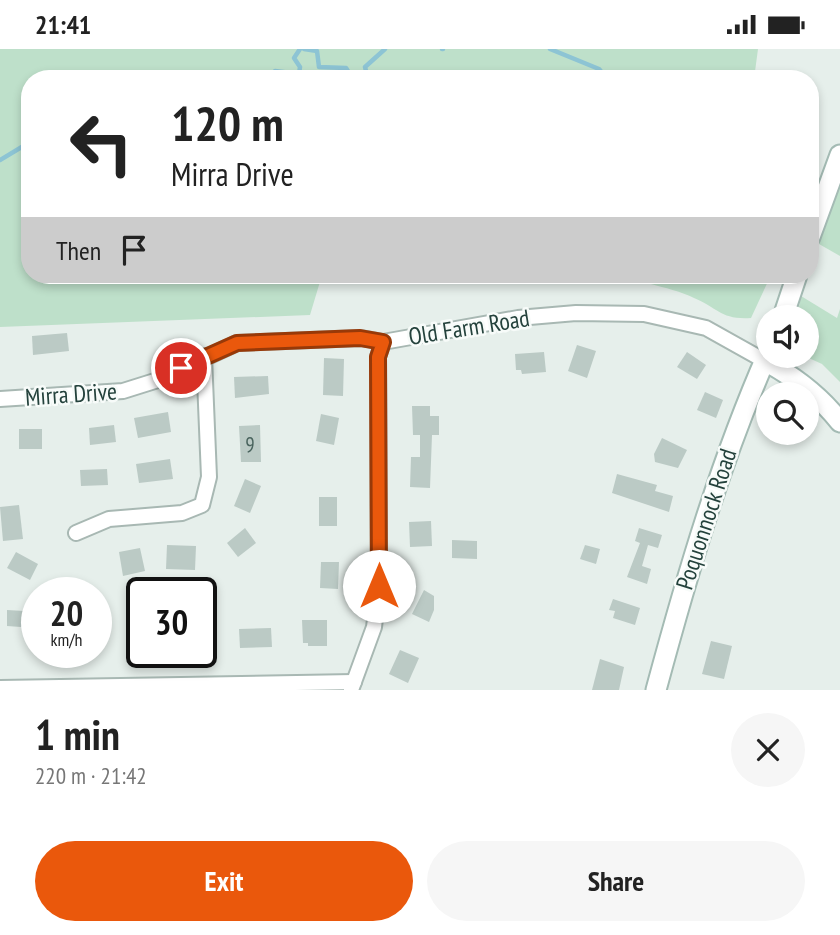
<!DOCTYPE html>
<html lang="en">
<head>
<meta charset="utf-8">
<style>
  body { margin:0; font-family:"PT Sans Narrow",sans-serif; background:#f6f6f6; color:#222; height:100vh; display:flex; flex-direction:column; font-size:26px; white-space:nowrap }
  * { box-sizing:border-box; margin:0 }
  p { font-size:23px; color:#767676 }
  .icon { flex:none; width:38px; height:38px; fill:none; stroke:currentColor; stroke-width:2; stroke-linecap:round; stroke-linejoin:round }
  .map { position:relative; height:641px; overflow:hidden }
  .side { display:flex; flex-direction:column; background:#fff; flex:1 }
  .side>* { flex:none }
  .hud { position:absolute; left:21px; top:21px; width:798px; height:214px; border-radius:28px; box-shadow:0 4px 10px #0003; background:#fff; color:#222; overflow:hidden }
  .tools { position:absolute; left:756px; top:256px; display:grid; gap:14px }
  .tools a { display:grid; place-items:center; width:63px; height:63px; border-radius:50%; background:#fff; box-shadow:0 4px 10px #0003; font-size:35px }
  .speed { position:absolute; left:21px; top:528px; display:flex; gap:14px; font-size:35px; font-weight:700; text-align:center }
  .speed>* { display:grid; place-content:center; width:91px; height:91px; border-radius:50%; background:#fff; box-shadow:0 4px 10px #0003; line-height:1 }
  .speed small { font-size:18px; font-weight:400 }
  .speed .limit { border:4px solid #111; border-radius:10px; background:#fff; color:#111 }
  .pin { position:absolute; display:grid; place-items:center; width:60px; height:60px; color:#fff; margin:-30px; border:4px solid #fff; border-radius:50%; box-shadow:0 2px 7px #0007 }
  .me { position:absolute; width:77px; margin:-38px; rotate:0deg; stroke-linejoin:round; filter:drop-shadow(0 0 5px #0008) }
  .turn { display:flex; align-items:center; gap:24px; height:147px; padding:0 35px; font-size:32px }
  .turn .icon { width:91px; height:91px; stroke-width:2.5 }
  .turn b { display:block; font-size:49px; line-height:60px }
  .then { display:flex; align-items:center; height:66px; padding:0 35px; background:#0003; gap:14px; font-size:26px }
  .round { display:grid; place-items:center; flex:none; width:74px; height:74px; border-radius:37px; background:#f6f6f6 }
  .headline { display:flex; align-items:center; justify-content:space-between; height:119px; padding:0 35px }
  h1 { font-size:42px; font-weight:700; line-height:52px }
  .cta { display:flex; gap:14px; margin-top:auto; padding:14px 35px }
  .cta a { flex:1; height:80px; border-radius:42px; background:#ea580c; color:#fff; font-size:28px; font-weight:700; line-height:80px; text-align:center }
  .cta a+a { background:#f6f6f6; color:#222 }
  .status { display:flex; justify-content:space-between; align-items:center; height:49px; padding:0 35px; background:#fff; direction:ltr }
  .status svg { height:19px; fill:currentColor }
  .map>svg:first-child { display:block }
</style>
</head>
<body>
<div class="status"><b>21:41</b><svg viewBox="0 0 49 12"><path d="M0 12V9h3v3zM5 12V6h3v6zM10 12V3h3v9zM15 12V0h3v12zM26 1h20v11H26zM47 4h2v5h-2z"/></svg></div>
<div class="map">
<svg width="840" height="641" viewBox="0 0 840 641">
  <rect width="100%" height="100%" fill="#e6efeb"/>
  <g fill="#bee0ca">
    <polygon points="0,0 758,0 754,30 30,30 30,226 322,226 310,266 0,278"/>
    <polygon points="840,138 840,207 819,195"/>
    <path d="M 653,226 L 771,226 L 751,269 C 721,271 718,259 694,249 C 680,242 665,239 651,235 Z"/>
    <polygon points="801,247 837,269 840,260 840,333 822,315 802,306 807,306 807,268 797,268"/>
  </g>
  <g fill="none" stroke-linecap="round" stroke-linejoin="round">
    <g stroke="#8dc4d4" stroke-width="4.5">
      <polyline points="304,0 317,2 319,18 346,19 353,30"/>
      <polyline points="442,0 443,0"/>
      <polyline points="550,0 599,20 607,30"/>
      <polyline points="264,30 275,22 299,25 300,18 294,9 300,0"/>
      <polyline points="368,30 365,18 385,0"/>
      <polyline points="0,111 30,93"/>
    </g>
  </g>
  <g fill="#bbcac5">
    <polygon points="67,284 69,302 33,306 32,287"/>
    <polygon points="577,296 596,302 587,329 568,322"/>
    <polygon points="544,303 546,323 522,325 521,321 516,321 515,305"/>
    <polygon points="687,303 706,316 697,330 677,318"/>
    <polygon points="324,309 344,310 343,347 323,346"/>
    <polygon points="268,327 269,345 235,349 234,328"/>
    <polygon points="705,343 723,351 716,369 697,361"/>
    <polygon points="412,357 430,357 430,367 439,367 439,386 432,386 430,439 410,438 411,408 420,408 420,386 413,386"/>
    <polygon points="168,363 171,383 138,389 134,369"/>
    <polygon points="321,365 339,369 334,396 316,392"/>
    <polygon points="114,376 116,393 90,396 89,379"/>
    <polygon points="260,376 261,413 241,413 239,377"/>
    <rect x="19" y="380" width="23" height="20"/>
    <polygon points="662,389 687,401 678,419 655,413 654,405"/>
    <polygon points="170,410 173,430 139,434 136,415"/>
    <polygon points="107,420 108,436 81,437 80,421"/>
    <polygon points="617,425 657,436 655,442 673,447 669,463 612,444"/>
    <polygon points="245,430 261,437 250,464 234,457"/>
    <rect x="319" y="448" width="18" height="29"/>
    <polygon points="19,456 23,490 3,492 0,458"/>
    <polygon points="431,472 432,497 410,498 409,473"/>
    <polygon points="245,479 256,494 238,508 227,494"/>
    <polygon points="639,479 662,486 658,499 648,496 642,517 651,520 647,535 627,528 640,494 635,492"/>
    <polygon points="452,491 477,492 477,510 452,509"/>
    <polygon points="167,496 196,497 195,521 166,520"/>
    <polygon points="585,496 600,500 596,515 580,510"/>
    <polygon points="140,499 145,522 123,527 119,503"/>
    <polygon points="16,503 38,515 30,531 7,519"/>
    <polygon points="321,513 339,513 338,540 320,539"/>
    <polygon points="424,541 434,547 434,561 429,573 412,565"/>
    <polygon points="613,550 640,559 635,576 613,569 615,562 609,561"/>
    <polygon points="7,561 24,562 24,566 34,566 21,578 7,577"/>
    <polygon points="302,571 327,571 327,597 308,597 308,594 303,594"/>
    <polygon points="271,579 272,598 240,599 239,580"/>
    <polygon points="711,592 732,597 724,630 702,625"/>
    <polygon points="400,601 419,609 408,634 389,625"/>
    <polygon points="600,610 624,618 619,641 592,641"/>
  </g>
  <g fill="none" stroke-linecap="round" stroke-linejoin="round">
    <g stroke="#a8b8b3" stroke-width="18">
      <g id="street">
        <polyline points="0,350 123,342 158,331 237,294 361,289 383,293"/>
        <polyline points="76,484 109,470 182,464 202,456 209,428 204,307"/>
        <polyline points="0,639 354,633"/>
        <polyline points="351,641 374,578 379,537 378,308 383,293 518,269 576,264 644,265 706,279 765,312"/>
      </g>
    </g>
    <g stroke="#a4bbb4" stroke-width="23">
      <g id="secondary">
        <polyline points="810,188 840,106"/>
        <polyline points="783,268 797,226"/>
        <path d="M 765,312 C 795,328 819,346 840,373"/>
        <path d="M 656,641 C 687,526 720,413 768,304"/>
      </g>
    </g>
    <use href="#street" stroke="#fff" stroke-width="14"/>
    <use href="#secondary" stroke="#fff" stroke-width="19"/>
  </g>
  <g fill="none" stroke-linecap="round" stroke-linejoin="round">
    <g stroke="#983908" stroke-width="18">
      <polyline id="route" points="181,319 237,294 360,289 383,293 378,308 379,537"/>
    </g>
    <use href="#route" stroke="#ea580c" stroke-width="12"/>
  </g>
  <g text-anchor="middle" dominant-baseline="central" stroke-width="5" stroke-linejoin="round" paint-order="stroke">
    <g font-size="21" fill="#4a645e">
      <text x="250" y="395">9</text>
    </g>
    <g font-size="24" fill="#24423c" stroke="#f7fbf9">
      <text transform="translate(469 278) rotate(-9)">Old Farm Road</text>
      <text transform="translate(71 345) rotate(-4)">Mirra Drive</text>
      <text transform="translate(706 470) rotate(-72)">Poquonnock Road</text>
    </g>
  </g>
</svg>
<div class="tools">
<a><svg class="icon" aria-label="sound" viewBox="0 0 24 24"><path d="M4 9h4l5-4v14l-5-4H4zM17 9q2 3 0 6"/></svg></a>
<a><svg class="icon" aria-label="search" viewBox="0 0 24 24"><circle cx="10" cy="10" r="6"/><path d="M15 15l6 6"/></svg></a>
</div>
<div class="speed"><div>20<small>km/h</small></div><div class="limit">30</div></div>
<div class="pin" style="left:181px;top:319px;background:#d93025"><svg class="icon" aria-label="arrive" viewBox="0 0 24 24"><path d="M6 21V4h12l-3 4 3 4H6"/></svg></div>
<svg class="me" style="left:379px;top:537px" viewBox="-20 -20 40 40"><circle r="19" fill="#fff"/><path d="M0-13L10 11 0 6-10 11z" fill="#ea580c"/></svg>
<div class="hud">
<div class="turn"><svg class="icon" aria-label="left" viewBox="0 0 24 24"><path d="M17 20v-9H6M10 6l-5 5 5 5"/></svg><div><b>120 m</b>Mirra Drive</div></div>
<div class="then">Then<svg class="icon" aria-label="arrive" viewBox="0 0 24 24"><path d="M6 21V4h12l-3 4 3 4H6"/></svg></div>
</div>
</div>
<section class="side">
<div class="headline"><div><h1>1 min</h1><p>220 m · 21:42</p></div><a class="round"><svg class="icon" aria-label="close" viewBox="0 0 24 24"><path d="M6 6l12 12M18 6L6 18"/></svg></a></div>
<div class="cta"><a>Exit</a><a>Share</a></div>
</section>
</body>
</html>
